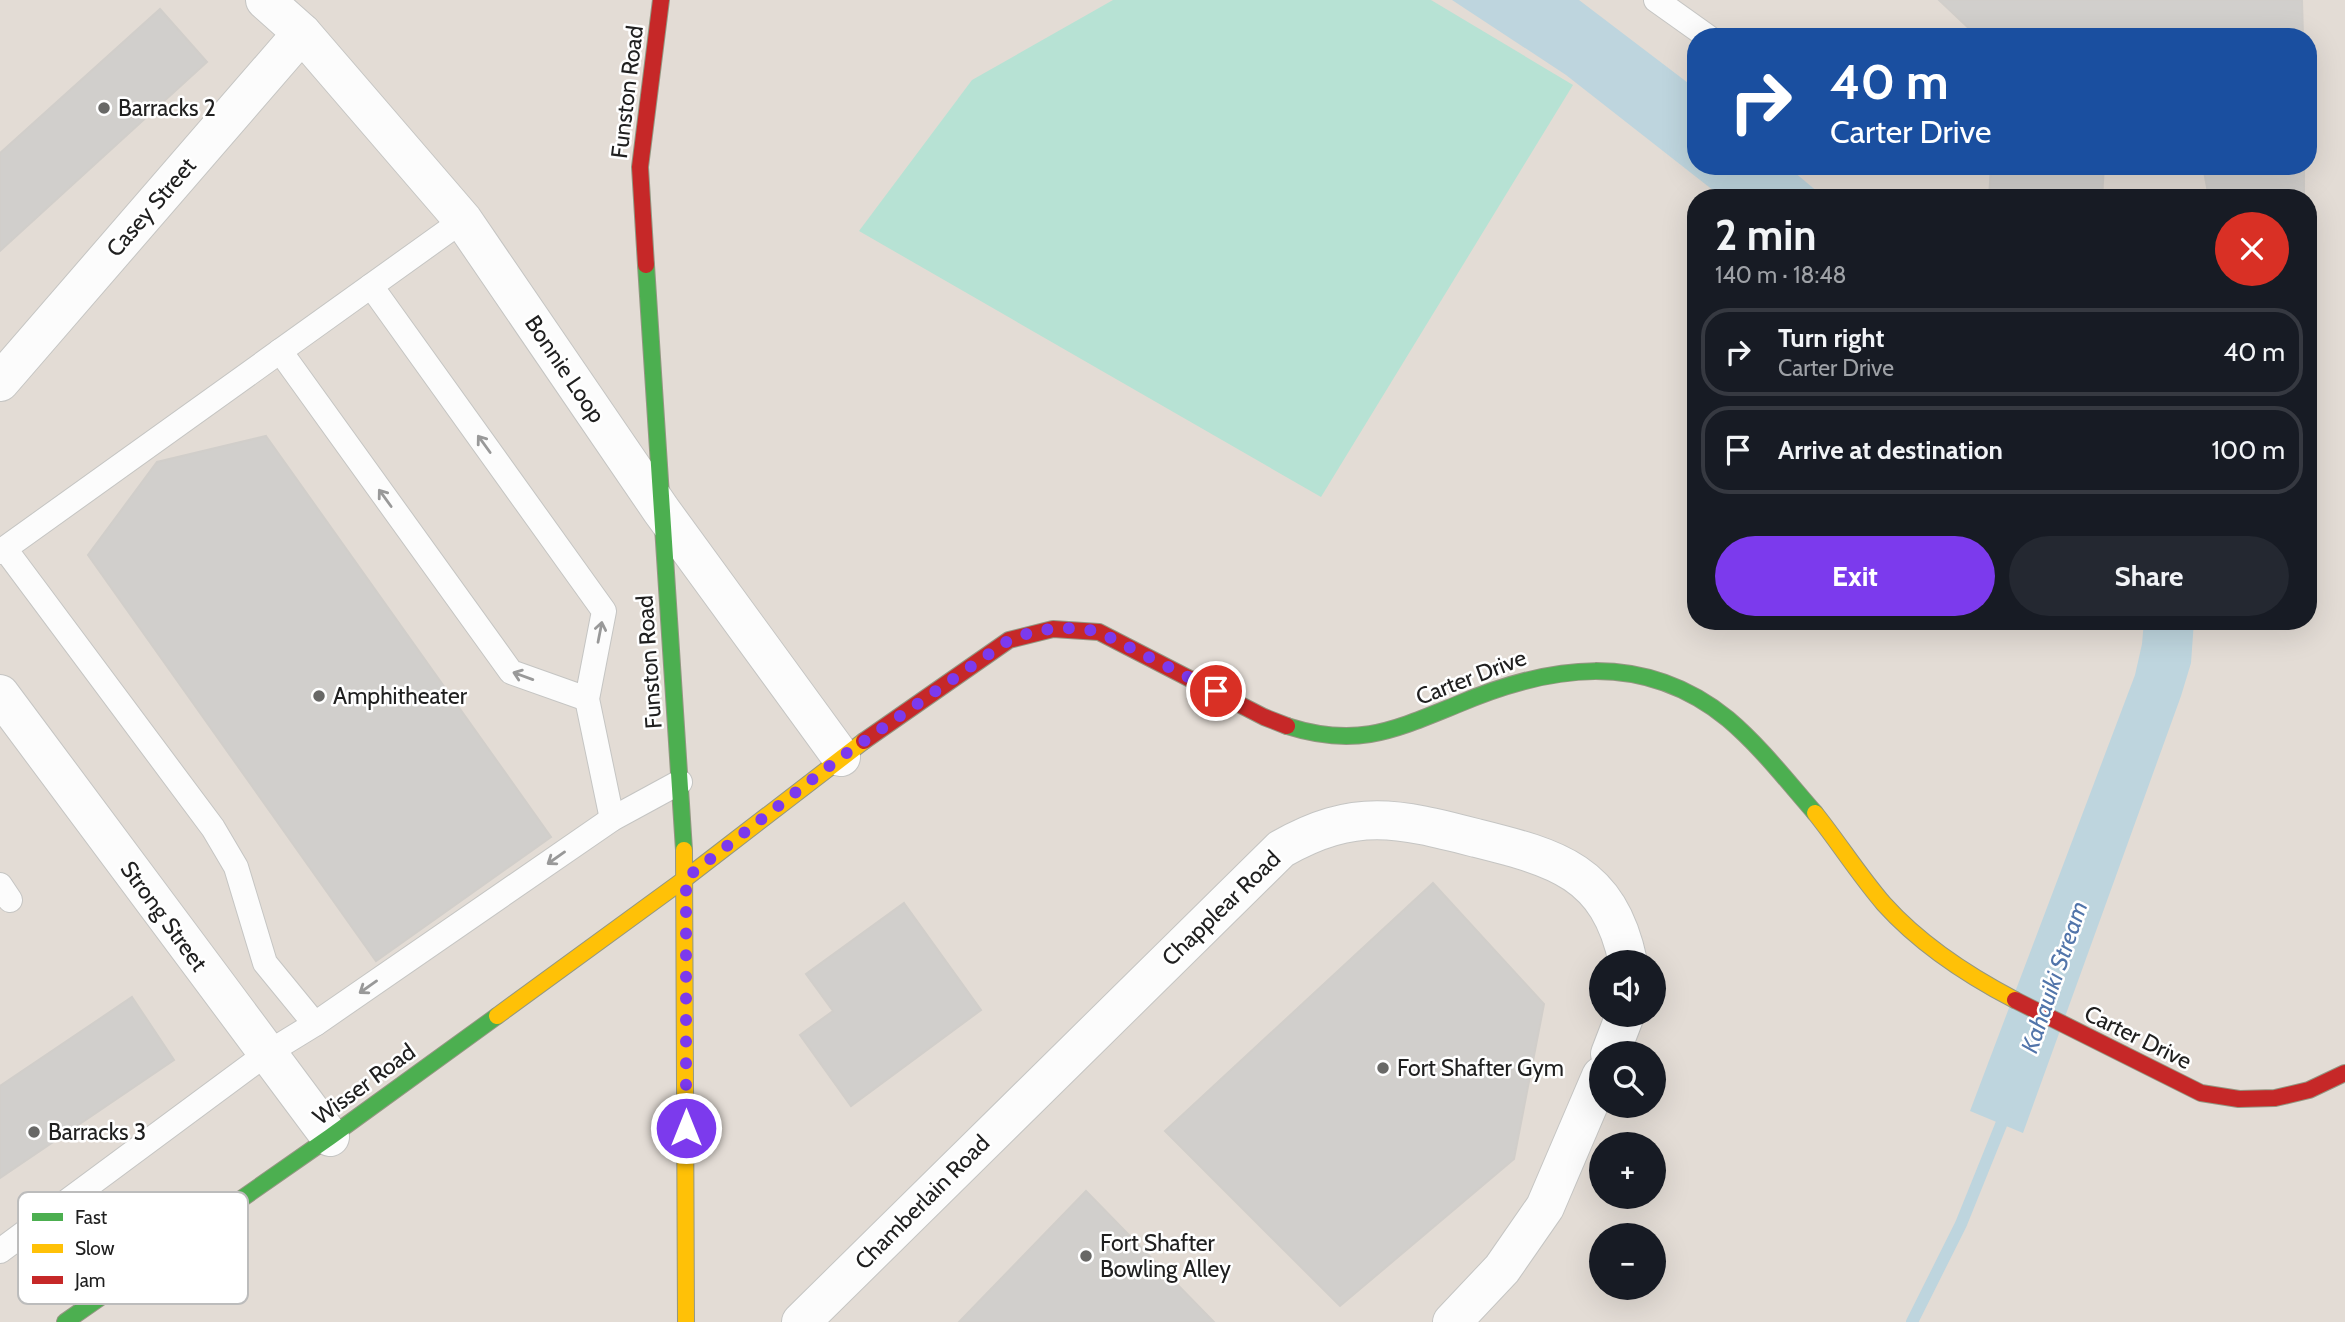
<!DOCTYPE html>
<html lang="en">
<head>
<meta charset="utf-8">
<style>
  body { margin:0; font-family:Cabin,sans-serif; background:#242831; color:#f1f3f6; height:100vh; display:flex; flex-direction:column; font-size:26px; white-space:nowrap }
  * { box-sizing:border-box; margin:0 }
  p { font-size:23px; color:#9ea1a6 }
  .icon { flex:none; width:38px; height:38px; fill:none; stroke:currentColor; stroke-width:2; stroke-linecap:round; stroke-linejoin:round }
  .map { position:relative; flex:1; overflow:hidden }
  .sheet { position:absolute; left:1687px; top:189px; width:630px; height:441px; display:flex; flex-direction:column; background:#171b24; border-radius:28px; box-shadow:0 7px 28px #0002 }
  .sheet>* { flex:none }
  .hud { position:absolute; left:1687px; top:28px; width:630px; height:147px; border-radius:28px; box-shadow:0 7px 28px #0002; background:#1a4fa0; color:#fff; overflow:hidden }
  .controls { position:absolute; left:1589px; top:950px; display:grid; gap:14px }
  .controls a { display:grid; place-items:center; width:77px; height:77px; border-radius:50%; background:#171b24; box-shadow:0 7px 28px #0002; font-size:35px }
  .pin { position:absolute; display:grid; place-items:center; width:60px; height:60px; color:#fff; margin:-30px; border:4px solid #fff; border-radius:50%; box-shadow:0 2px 7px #0007 }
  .me { position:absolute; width:77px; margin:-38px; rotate:0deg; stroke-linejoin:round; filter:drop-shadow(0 0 5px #0008) }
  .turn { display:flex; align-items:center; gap:24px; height:147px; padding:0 28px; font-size:32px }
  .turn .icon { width:91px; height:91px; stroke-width:2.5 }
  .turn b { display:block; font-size:49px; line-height:60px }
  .round { display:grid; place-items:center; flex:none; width:74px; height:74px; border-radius:37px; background:#242831 }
  .headline { display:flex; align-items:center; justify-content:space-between; height:119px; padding:0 28px }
  h1 { font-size:42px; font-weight:700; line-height:52px }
  .button { display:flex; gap:14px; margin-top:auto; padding:14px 28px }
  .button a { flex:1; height:80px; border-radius:42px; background:#7c3aed; color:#fff; font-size:28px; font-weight:700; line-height:80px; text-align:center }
  .button a+a { background:#242831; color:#f1f3f6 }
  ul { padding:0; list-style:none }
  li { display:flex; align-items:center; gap:21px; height:88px; margin:0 14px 10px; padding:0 14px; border:4px solid #363941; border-radius:28px }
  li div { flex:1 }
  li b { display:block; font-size:26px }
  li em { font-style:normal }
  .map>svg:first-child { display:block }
</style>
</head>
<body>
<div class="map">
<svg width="2345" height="1322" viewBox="0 0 2345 1322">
  <rect width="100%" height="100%" fill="#eeede9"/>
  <path fill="#e3dcd5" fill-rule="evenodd" d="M 0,0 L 2345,0 L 2345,1322 L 0,1322 ZM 1696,37 L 2308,37 L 2308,166 L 1696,166 ZM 1696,198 L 2308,198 L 2308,621 L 1696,621 ZM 1601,962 L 1654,962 L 1654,1015 L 1601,1015 ZM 1601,1054 L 1654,1054 L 1654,1106 L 1601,1106 ZM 1601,1144 L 1654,1144 L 1654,1197 L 1601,1197 ZM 1601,1236 L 1654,1236 L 1654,1288 L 1601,1288 Z"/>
  <polygon fill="#b7e2d4" points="1113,0 1431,0 1573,85 1321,497 859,231 972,80"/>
  <g fill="#bed5de">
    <polygon points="1452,0 1579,0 1696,89 1696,166 1787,166 1825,198 1723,198 1566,75"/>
    <polygon points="2144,621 2194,621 2191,663 2181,696 2023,1133 1970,1111 2135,675 2142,644"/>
  </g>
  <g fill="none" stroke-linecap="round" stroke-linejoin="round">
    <polyline stroke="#bed5de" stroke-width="12" points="1912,1322 1961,1224 2007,1110"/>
  </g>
  <g fill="#d1cfcc" stroke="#d1ceca" stroke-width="2">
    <polygon points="1939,0 2302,0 2303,37 1978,37"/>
    <polygon points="160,9 207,62 0,251 0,153"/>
    <polygon points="1991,166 2104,166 2102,198 1989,198"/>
    <polygon points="2203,166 2304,166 2304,198 2209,198"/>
    <polygon points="266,436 551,837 376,961 88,555 157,462"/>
    <polygon points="1433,883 1544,1004 1514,1159 1340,1306 1165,1131"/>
    <polygon points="904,903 981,1010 851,1106 800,1035 833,1011 806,974"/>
    <polygon points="132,997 174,1060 0,1178 0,1086"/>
    <polygon points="1086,1191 1214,1322 959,1322"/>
  </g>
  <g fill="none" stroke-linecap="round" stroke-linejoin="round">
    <g stroke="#c5c5c3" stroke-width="26">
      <g id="lane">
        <polyline points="1656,0 1708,37"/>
        <polyline points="371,286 604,611 587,699 612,819"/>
        <polyline points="280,351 511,672 587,699"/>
        <polyline points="5,549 213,828 236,867 265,963 315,1024"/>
        <polyline points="0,552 463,220"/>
        <polyline points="0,885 10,900"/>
        <polyline points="0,1251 266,1054 315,1024 612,819 680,782"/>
      </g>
    </g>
    <g stroke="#c5c5c3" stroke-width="40">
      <g id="street">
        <polyline points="265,0 302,33 463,220 661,510 841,757"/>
        <polyline points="0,382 302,33"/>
        <polyline points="0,694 330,1137"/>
        <polyline points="1610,1054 1625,1015"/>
        <path d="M 801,1322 L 1281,849 C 1355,807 1398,818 1476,838 C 1556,858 1609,871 1628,962"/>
        <polyline points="1452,1322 1502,1269 1545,1207 1601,1076"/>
      </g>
    </g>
    <g stroke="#939782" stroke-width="18">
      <g id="fast">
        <polyline points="646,265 684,850"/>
        <path d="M 1287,726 C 1356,748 1392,731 1456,705 C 1549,665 1643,650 1728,719 C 1761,747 1787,781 1815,813"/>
        <polyline points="65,1322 330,1137 497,1016"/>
      </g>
    </g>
    <g stroke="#939782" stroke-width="18">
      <g id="slow">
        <path d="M 1815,813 C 1839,843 1859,875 1884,904 C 1920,944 1967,975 2015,1000"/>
        <polyline points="684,850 686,1322"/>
        <polyline points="497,1016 686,878 864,741"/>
      </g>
    </g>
    <g stroke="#939782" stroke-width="18">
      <g id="jam">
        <polyline points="646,265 640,167 661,0"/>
        <polyline points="864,741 1009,640 1053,629 1099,632 1264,717 1287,726"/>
        <polyline points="2015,1000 2201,1093 2239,1099 2275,1098 2309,1090 2345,1073"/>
      </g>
    </g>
    <use href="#lane" stroke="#fcfcfc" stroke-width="24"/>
    <use href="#street" stroke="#fcfcfc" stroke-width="38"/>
    <use href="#fast" stroke="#4caf50" stroke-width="16"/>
    <use href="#slow" stroke="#ffc107" stroke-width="16"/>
    <use href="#jam" stroke="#c62828" stroke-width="16"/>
  </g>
  <defs><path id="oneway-shaft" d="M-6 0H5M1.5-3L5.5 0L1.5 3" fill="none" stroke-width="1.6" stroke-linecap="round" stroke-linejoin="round" transform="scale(1.75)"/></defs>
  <g stroke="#999">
    <use href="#oneway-shaft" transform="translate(484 444) rotate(-126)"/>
    <use href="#oneway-shaft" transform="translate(385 498) rotate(-126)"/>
    <use href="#oneway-shaft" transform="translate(600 632) rotate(-79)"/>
    <use href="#oneway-shaft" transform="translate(523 676) rotate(-160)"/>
    <use href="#oneway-shaft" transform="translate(556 858) rotate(145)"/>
    <use href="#oneway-shaft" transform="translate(368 987) rotate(145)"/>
  </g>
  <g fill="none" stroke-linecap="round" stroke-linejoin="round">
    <path stroke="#7c3aed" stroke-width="12" stroke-dasharray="0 21.6" d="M 686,1128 L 686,878 L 841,757 L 1009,640 C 1040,628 1066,625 1099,632 L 1216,691"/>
  </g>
  <g fill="#686866" stroke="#fff" stroke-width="2.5">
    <circle cx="104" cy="108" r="7"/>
    <circle cx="319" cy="696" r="7"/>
    <circle cx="1383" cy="1068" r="7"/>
    <circle cx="34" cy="1132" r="7"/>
    <circle cx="1086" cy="1256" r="7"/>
  </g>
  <g text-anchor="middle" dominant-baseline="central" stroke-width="5" stroke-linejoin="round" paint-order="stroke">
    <g font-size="23" fill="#202020" stroke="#fff">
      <text transform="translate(627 92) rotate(-83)">Funston Road</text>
      <text transform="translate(151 207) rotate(-49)">Casey Street</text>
      <text transform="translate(565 369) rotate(56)">Bonnie Loop</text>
      <text transform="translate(649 662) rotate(-94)">Funston Road</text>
      <text transform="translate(1471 677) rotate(-21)">Carter Drive</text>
      <text transform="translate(1221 908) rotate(-44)">Chapplear Road</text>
      <text transform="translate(164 916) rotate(54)">Strong Street</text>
      <text transform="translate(2138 1037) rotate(26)">Carter Drive</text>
      <text transform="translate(364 1084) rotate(-36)">Wisser Road</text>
      <text transform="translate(922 1202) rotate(-45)">Chamberlain Road</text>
    </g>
    <g font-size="23" fill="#202020" stroke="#fff" text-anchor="start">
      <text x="118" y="108">Barracks 2</text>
      <text x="333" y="696">Amphitheater</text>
      <text x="1397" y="1068">Fort Shafter Gym</text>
      <text x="48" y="1132">Barracks 3</text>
      <text x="1100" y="1243">Fort Shafter<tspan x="1100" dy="26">Bowling Alley</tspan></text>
    </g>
    <g font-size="24" font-style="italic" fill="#5275aa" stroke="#fff">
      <text transform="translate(2054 977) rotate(-71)">Kahauiki Stream</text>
    </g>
  </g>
  <rect x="18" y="1192" width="230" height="112" rx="10" fill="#fff" stroke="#bcbcbc" stroke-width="2"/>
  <rect x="32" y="1213" width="31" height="8" fill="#4caf50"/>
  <rect x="32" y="1244" width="31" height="9" fill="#ffc107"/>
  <rect x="32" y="1276" width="31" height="8" fill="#c62828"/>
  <g font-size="19" fill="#202020">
    <text x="75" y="1224">Fast</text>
    <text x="75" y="1255">Slow</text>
    <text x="75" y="1287">Jam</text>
  </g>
</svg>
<div class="controls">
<a><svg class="icon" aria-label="sound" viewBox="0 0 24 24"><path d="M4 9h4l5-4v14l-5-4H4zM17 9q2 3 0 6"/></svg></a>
<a><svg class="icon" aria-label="search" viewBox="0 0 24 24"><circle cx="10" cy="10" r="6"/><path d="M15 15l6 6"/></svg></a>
<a>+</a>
<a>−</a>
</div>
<div class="pin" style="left:1216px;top:691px;background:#d93025"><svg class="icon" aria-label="arrive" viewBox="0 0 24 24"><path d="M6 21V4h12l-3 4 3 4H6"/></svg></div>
<svg class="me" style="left:686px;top:1128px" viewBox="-20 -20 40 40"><circle r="17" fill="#7c3aed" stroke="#fff" stroke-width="3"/><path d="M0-11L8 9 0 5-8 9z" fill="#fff"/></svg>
<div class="hud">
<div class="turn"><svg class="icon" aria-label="right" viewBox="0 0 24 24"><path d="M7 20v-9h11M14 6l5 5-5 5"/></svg><div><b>40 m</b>Carter Drive</div></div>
</div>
<section class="sheet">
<div class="headline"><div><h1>2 min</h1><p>140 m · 18:48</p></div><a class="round" style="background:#d93025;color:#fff"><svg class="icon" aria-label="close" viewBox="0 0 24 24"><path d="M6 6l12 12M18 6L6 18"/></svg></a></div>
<ul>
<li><svg class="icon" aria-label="right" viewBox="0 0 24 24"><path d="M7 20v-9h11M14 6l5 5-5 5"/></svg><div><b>Turn right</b><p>Carter Drive</p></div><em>40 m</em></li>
<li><svg class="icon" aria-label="arrive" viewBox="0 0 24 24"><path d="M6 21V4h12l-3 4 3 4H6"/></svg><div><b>Arrive at destination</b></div><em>100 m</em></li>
</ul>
<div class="button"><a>Exit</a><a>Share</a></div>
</section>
</div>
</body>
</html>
